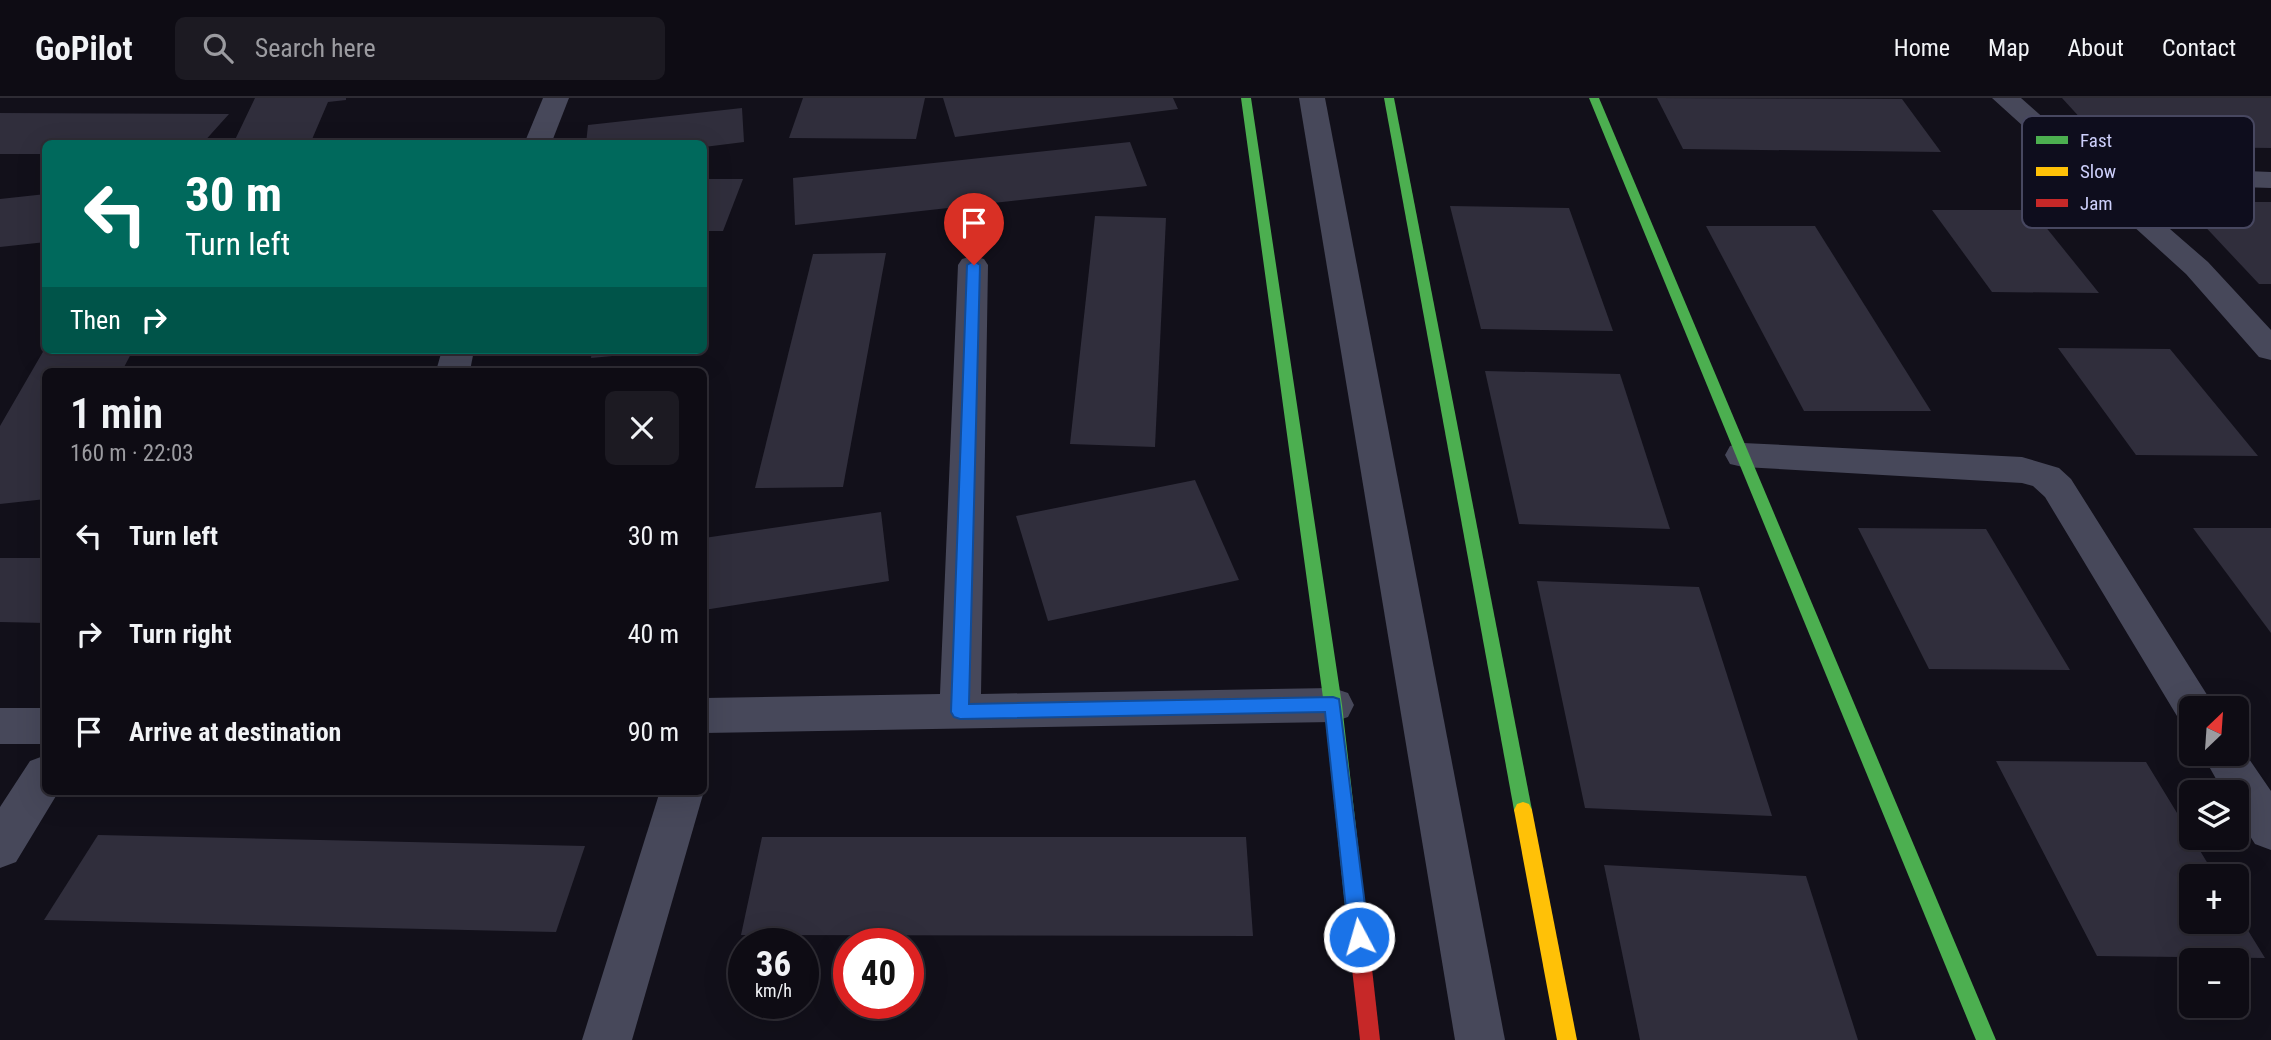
<!DOCTYPE html>
<html lang="en">
<head>
<meta charset="utf-8">
<style>
  body { margin:0; font-family:"Roboto Condensed",sans-serif; background:#1c1a22; color:#f1f3f6; height:100vh; display:flex; flex-direction:column; font-size:26px; white-space:nowrap }
  * { box-sizing:border-box; margin:0 }
  p { font-size:23px; color:#9b9ba0 }
  .icon { flex:none; width:38px; height:38px; fill:none; stroke:currentColor; stroke-width:2; stroke-linecap:round; stroke-linejoin:round }
  .map { position:relative; flex:1; overflow:hidden }
  .drawer { position:absolute; left:42px; top:270px; width:665px; height:427px; display:flex; flex-direction:column; background:#0e0c14; border-radius:10px; box-shadow:0 7px 28px #0002,0 0 0 2px #2e2c34 }
  .drawer>* { flex:none }
  .banner { position:absolute; left:42px; top:42px; width:665px; height:214px; border-radius:10px; box-shadow:0 7px 28px #0002,0 0 0 2px #2e2c34; background:#00695c; color:#fff; overflow:hidden }
  .needle { width:46px; rotate:25deg }
  .buttons { position:absolute; left:2179px; top:598px; display:grid; gap:14px }
  .buttons a { display:grid; place-items:center; width:70px; height:70px; border-radius:10px; background:#0e0c14; box-shadow:0 7px 28px #0002,0 0 0 2px #2e2c34; font-size:35px }
  .speed { position:absolute; left:728px; top:830px; display:flex; gap:14px; font-size:35px; font-weight:700; text-align:center }
  .speed>* { display:grid; place-content:center; width:91px; height:91px; border-radius:50%; background:#0e0c14; box-shadow:0 7px 28px #0002,0 0 0 2px #2e2c34; line-height:1 }
  .speed small { font-size:18px; font-weight:400 }
  .speed .limit { border:10px solid #d22; background:#fff; color:#111 }
  .pin { position:absolute; display:grid; place-items:center; width:60px; height:60px; color:#fff; margin:-72px -30px; border-radius:50% 50% 50% 0; rotate:-45deg; box-shadow:0 0 7px #0007 }
  .pin .icon { rotate:45deg }
  .me { position:absolute; width:77px; margin:-38px; rotate:354deg; stroke-linejoin:round; filter:drop-shadow(0 0 5px #0008) }
  .turn { display:flex; align-items:center; gap:24px; height:147px; padding:0 28px; font-size:32px }
  .turn .icon { width:91px; height:91px; stroke-width:2.5 }
  .turn b { display:block; font-size:49px; line-height:60px }
  .then { display:flex; align-items:center; height:66px; padding:0 28px; background:#0003; gap:14px; font-size:26px }
  .round { display:grid; place-items:center; flex:none; width:74px; height:74px; border-radius:10px; background:#1c1a22 }
  .summary { display:flex; align-items:center; justify-content:space-between; height:119px; padding:0 28px }
  h1 { font-size:42px; font-weight:600; line-height:52px }
  ul { padding:0; list-style:none }
  li { display:flex; align-items:center; gap:21px; height:98px; padding:0 28px }
  li div { flex:1 }
  li b { display:block; font-size:26px }
  li em { font-style:normal }
  header { display:flex; align-items:center; gap:42px; box-sizing:border-box; height:98px; padding:0 35px; background:#0e0c14; border-bottom:2px solid #2e2c34 }
  header strong { font-size:33px }
  nav { display:flex; gap:38px; margin-inline-start:auto; font-size:24px }
  .search { width:490px; height:63px; background:#1c1a22; display:flex; align-items:center; gap:18px; box-sizing:border-box; padding:0 24px; border-radius:10px; color:#9b9ba0; font-size:26px }
  .map>svg:first-child { display:block }
</style>
</head>
<body>
<header>
<strong>GoPilot</strong>
<div class="search"><svg class="icon" aria-label="search" viewBox="0 0 24 24"><circle cx="10" cy="10" r="6"/><path d="M15 15l6 6"/></svg>Search here</div>
<nav><a>Home</a><a>Map</a><a>About</a><a>Contact</a></nav>
</header>
<div class="map">
<svg width="2271" height="942" viewBox="0 0 2271 942">
  <rect width="100%" height="100%" fill="#12101a"/>
  <g fill="#302e3c">
    <polygon points="255,0 346,0 346,2 328,4 310,46 233,46"/>
    <polygon points="803,0 925,0 916,41 789,40"/>
    <polygon points="943,0 1173,0 1178,11 955,39"/>
    <polygon points="1657,0 1902,1 1941,54 1683,51"/>
    <polygon points="2062,0 2271,0 2271,50 2106,48"/>
    <polygon points="742,10 744,44 704,49 704,46 586,46 588,27"/>
    <polygon points="0,15 229,16 202,46 46,46 46,56 0,56"/>
    <polygon points="1130,44 1147,88 795,127 793,80"/>
    <polygon points="704,81 743,81 723,133 704,133"/>
    <polygon points="46,96 46,144 0,149 0,101"/>
    <polygon points="2182,104 2271,104 2271,186 2259,186"/>
    <polygon points="1450,108 1569,110 1613,233 1481,231"/>
    <polygon points="1932,112 2032,112 2099,195 1992,194"/>
    <polygon points="1095,118 1166,120 1155,349 1070,346"/>
    <polygon points="1706,128 1815,128 1931,313 1804,313"/>
    <polygon points="886,155 843,389 755,390 813,156"/>
    <polygon points="2058,250 2170,251 2258,358 2136,357"/>
    <polygon points="44,252 133,252 122,273 46,273 46,401 0,406 0,328"/>
    <polygon points="592,252 655,252 655,254 591,260"/>
    <polygon points="1485,273 1620,276 1670,431 1519,426"/>
    <polygon points="1195,382 1239,482 1048,523 1016,418"/>
    <polygon points="881,414 889,483 704,512 704,440"/>
    <polygon points="1858,430 1986,431 2070,572 1929,571"/>
    <polygon points="2193,430 2271,430 2271,535"/>
    <polygon points="0,460 46,460 46,525 0,524"/>
    <polygon points="1537,483 1699,489 1772,718 1585,710"/>
    <polygon points="1996,663 2146,664 2216,779 2191,779 2191,824 2236,824 2236,813 2265,860 2097,858"/>
    <polygon points="98,737 585,748 556,834 44,822"/>
    <polygon points="762,739 1246,739 1253,838 741,837"/>
    <polygon points="1604,767 1806,778 1858,942 1640,942"/>
  </g>
  <g fill="none" stroke-linecap="round" stroke-linejoin="round">
    <g fill="#47485a" fill-rule="evenodd">
      <polygon points="543,0 569,0 551,46 524,46"/>
      <polygon points="1299,0 1325,0 1505,942 1455,942"/>
      <polygon points="1992,0 2021,0 2097,67 2271,74 2271,90 2117,85 2208,164 2271,232 2271,262 2259,259 2186,176"/>
      <polygon points="973,158 984,161 988,167 981,596 1333,590 1348,595 1354,607 1348,619 1333,624 704,635 704,600 940,596 958,167 962,161"/>
      <polygon points="442,252 474,252 470,273 436,273"/>
      <polygon points="1743,345 2022,359 2059,370 2071,381 2216,611 2191,611 2191,627 2180,623 2045,399 2033,388 2022,385 1743,369 1730,366 1725,357 1730,348"/>
      <rect x="0" y="610" width="46" height="36"/>
      <polygon points="2236,642 2271,693 2271,752 2255,746 2236,716 2236,695 2224,695 2202,656 2236,656"/>
      <polygon points="46,657 46,693 59,693 16,764 0,770 0,709 30,663"/>
      <polygon points="704,692 704,693 632,942 582,942 660,693"/>
    </g>
    <g fill="#4caf50" fill-rule="evenodd">
      <polygon points="1241,0 1251,0 1342,607 1367,826 1364,833 1357,835 1350,833 1347,826 1324,607"/>
      <polygon points="1384,0 1394,0 1532,712 1529,718 1523,720 1517,718 1514,712"/>
      <polygon points="1589,0 1599,0 1996,942 1976,942"/>
    </g>
    <polygon fill="#ffc107" fill-rule="evenodd" points="1523,704 1529,706 1532,712 1577,942 1557,942 1514,712 1517,706"/>
    <polygon fill="#c62828" fill-rule="evenodd" points="1357,817 1364,819 1367,826 1380,942 1360,942 1347,826 1350,819"/>
  </g>
  <polygon fill="#1a73e8" stroke="#114b97" stroke-width="2" points="974,163 980,167 969,606 1333,599 1339,601 1369,839 1366,845 1359,848 1352,845 1349,839 1325,614 960,621 954,619 951,614 967,167"/>
  <rect x="2022" y="18" width="232" height="112" rx="10" fill="#0e0d1d" stroke="#474760" stroke-width="2"/>
  <rect x="2036" y="38" width="32" height="8" fill="#4caf50"/>
  <rect x="2036" y="69" width="32" height="9" fill="#ffc107"/>
  <rect x="2036" y="101" width="32" height="8" fill="#c62828"/>
  <g font-size="19" fill="#cdcffb">
    <text x="2080" y="49">Fast</text>
    <text x="2080" y="80">Slow</text>
    <text x="2080" y="112">Jam</text>
  </g>
</svg>
<div class="buttons">
<a><svg class="needle" viewBox="-14 -14 28 28"><path d="M0-13l5 13h-10z" fill="#e53935"/><path d="M0 13l5-13h-10z" fill="#9b9ba0"/></svg></a>
<a><svg class="icon" aria-label="layers" viewBox="0 0 24 24"><path d="M12 4l9 5-9 5-9-5zM3 14l9 5 9-5"/></svg></a>
<a>+</a>
<a>−</a>
</div>
<div class="speed"><div>36<small>km/h</small></div><div class="limit">40</div></div>
<div class="pin" style="left:974px;top:167px;background:#d93025"><svg class="icon" aria-label="arrive" viewBox="0 0 24 24"><path d="M6 21V4h12l-3 4 3 4H6"/></svg></div>
<svg class="me" style="left:1359px;top:839px" viewBox="-20 -20 40 40"><circle r="17" fill="#1a73e8" stroke="#fff" stroke-width="3"/><path d="M0-11L8 9 0 5-8 9z" fill="#fff"/></svg>
<div class="banner">
<div class="turn"><svg class="icon" aria-label="left" viewBox="0 0 24 24"><path d="M17 20v-9H6M10 6l-5 5 5 5"/></svg><div><b>30 m</b>Turn left</div></div>
<div class="then">Then<svg class="icon" aria-label="right" viewBox="0 0 24 24"><path d="M7 20v-9h11M14 6l5 5-5 5"/></svg></div>
</div>
<section class="drawer">
<div class="summary"><div><h1>1 min</h1><p>160 m · 22:03</p></div><a class="round"><svg class="icon" aria-label="close" viewBox="0 0 24 24"><path d="M6 6l12 12M18 6L6 18"/></svg></a></div>
<ul>
<li><svg class="icon" aria-label="left" viewBox="0 0 24 24"><path d="M17 20v-9H6M10 6l-5 5 5 5"/></svg><div><b>Turn left</b></div><em>30 m</em></li>
<li><svg class="icon" aria-label="right" viewBox="0 0 24 24"><path d="M7 20v-9h11M14 6l5 5-5 5"/></svg><div><b>Turn right</b></div><em>40 m</em></li>
<li><svg class="icon" aria-label="arrive" viewBox="0 0 24 24"><path d="M6 21V4h12l-3 4 3 4H6"/></svg><div><b>Arrive at destination</b></div><em>90 m</em></li>
</ul>
</section>
</div>
</body>
</html>
